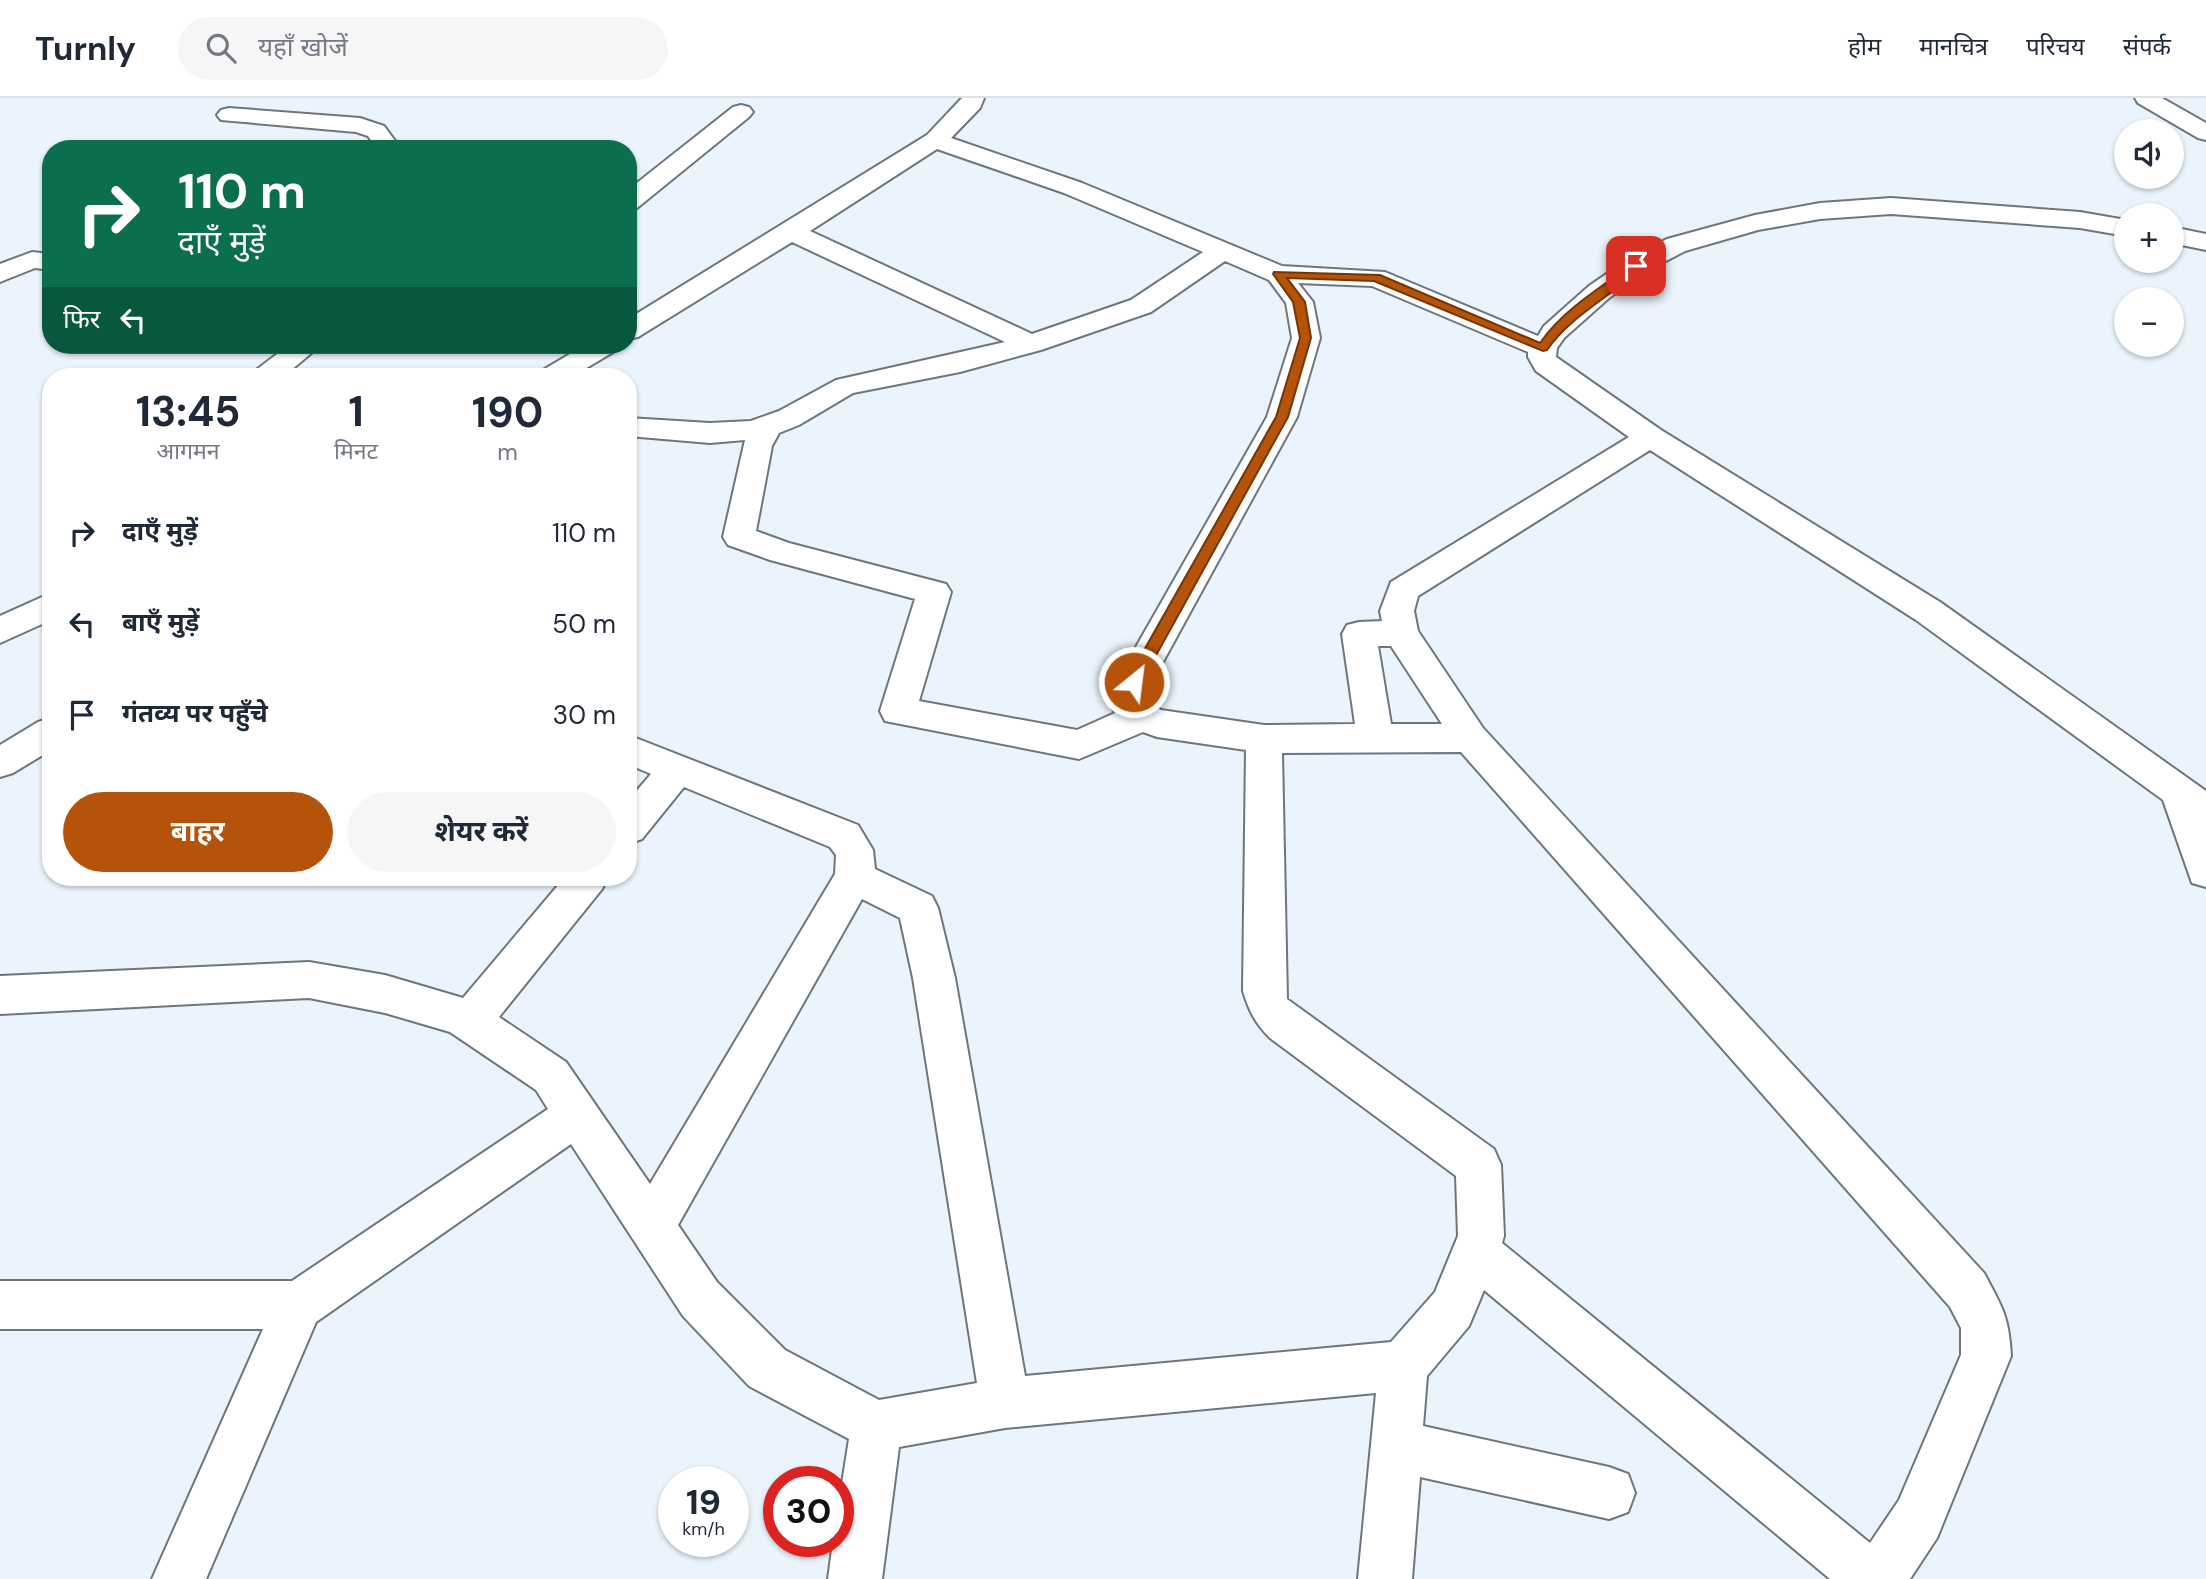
<!DOCTYPE html>
<html lang="hi">
<head>
<meta charset="utf-8">
<style>
  body { margin:0; font-family:"DM Sans","Noto Sans Devanagari",sans-serif; background:#f6f6f7; color:#1f2937; height:100vh; display:flex; flex-direction:column; font-size:26px; white-space:nowrap }
  * { box-sizing:border-box; margin:0 }
  p { font-size:23px; color:#747a83 }
  .icon { flex:none; width:38px; height:38px; fill:none; stroke:currentColor; stroke-width:2; stroke-linecap:round; stroke-linejoin:round }
  .map { position:relative; flex:1; overflow:hidden }
  .side { position:absolute; left:42px; top:270px; width:595px; height:518px; display:flex; flex-direction:column; background:#fff; border-radius:28px; box-shadow:0 2px 5px #0004 }
  .side>* { flex:none }
  .banner { position:absolute; left:42px; top:42px; width:595px; height:214px; border-radius:28px; box-shadow:0 2px 5px #0004; background:#0b6e4f; color:#fff; overflow:hidden }
  .controls { position:absolute; left:2114px; top:21px; display:grid; gap:14px }
  .controls a { display:grid; place-items:center; width:70px; height:70px; border-radius:50%; background:#fff; box-shadow:0 2px 5px #0004; font-size:35px }
  .speed { position:absolute; left:658px; top:1368px; display:flex; gap:14px; font-size:35px; font-weight:700; text-align:center }
  .speed>* { display:grid; place-content:center; width:91px; height:91px; border-radius:50%; background:#fff; box-shadow:0 2px 5px #0004; line-height:1 }
  .speed small { font-size:18px; font-weight:400 }
  .speed .limit { border:10px solid #d22; background:#fff; color:#111 }
  .pin { position:absolute; display:grid; place-items:center; width:60px; height:60px; color:#fff; margin:-30px; border-radius:14px; box-shadow:0 4px 10px #0006 }
  .me { position:absolute; width:77px; margin:-38px; rotate:29deg; stroke-linejoin:round; filter:drop-shadow(0 0 5px #0008) }
  .turn { display:flex; align-items:center; gap:24px; height:147px; padding:0 21px; font-size:32px }
  .turn .icon { width:91px; height:91px; stroke-width:2.5 }
  .turn b { display:block; font-size:49px; line-height:60px }
  .then { display:flex; align-items:center; height:66px; padding:0 21px; background:#0003; gap:14px; font-size:26px }
  .eta { display:flex; justify-content:space-evenly; align-items:center; height:119px; text-align:center }
  .eta b { font-size:42px; font-weight:700; line-height:49px }
  .cta { display:flex; gap:14px; margin-top:auto; padding:14px 21px }
  .cta a { flex:1; height:80px; border-radius:42px; background:#b45309; color:#fff; font-size:28px; font-weight:700; line-height:80px; text-align:center }
  .cta a+a { background:#f6f6f7; color:#1f2937 }
  ul { padding:0; list-style:none }
  li { display:flex; align-items:center; gap:21px; height:91px; padding:0 21px }
  li div { flex:1 }
  li b { display:block; font-size:26px }
  li em { font-style:normal }
  header { display:flex; align-items:center; gap:42px; box-sizing:border-box; height:98px; padding:0 35px; background:#fff; border-bottom:2px solid #e0e1e3 }
  header strong { font-size:33px }
  nav { display:flex; gap:38px; margin-inline-start:auto; font-size:24px }
  .search { width:490px; height:63px; background:#f6f6f7; display:flex; align-items:center; gap:18px; box-sizing:border-box; padding:0 24px; border-radius:38px; color:#747a83; font-size:26px }
  .map>svg:first-child { display:block }
</style>
</head>
<body>
<header>
<strong>Turnly</strong>
<div class="search"><svg class="icon" aria-label="search" viewBox="0 0 24 24"><circle cx="10" cy="10" r="6"/><path d="M15 15l6 6"/></svg>यहाँ खोजें</div>
<nav><a>होम</a><a>मानचित्र</a><a>परिचय</a><a>संपर्क</a></nav>
</header>
<div class="map">
<svg width="2206" height="1481" viewBox="0 0 2206 1481">
  <rect width="100%" height="100%" fill="#ebf4fc"/>
  <g fill="none" stroke-linecap="round" stroke-linejoin="round">
    <g stroke="#6e767d" stroke-width="4">
      <g id="street">
        <path d="M 962,0 L 984,0 L 980,10 L 951,40 L 1082,85 L 1282,168 L 1385,174 L 1538,238 L 1544,228 L 1589,188 L 1627,162 L 1667,141 L 1755,117 L 1820,105 L 1891,100 L 2080,114 L 2126,122 L 2126,138 L 2080,130 L 1891,116 L 1820,121 L 1758,132 L 1685,153 L 1645,174 L 1609,200 L 1564,240 L 1557,250 L 1556,259 L 1661,332 L 1940,504 L 2206,693 L 2206,789 L 2192,785 L 2163,702 L 1916,522 L 1650,352 L 1418,498 L 1414,513 L 1418,533 L 1483,630 L 1984,1175 C 2002,1209 2009,1218 2011,1258 L 1937,1440 L 1910,1481 L 1830,1481 L 1484,1192 L 1469,1228 L 1427,1278 L 1423,1328 L 1609,1369 L 1628,1376 L 1635,1395 L 1628,1414 L 1609,1421 L 1420,1379 L 1412,1481 L 1358,1481 L 1376,1295 L 1005,1330 L 899,1349 L 882,1481 L 828,1481 L 833,1444 L 838,1444 L 838,1411 L 849,1341 L 749,1288 L 683,1218 L 571,1046 L 316,1224 L 206,1481 L 152,1481 L 263,1231 L 0,1231 L 0,1183 L 292,1183 L 548,1011 L 536,992 L 450,934 L 385,915 L 309,900 L 0,916 L 0,878 L 309,864 L 385,877 L 463,900 L 565,779 L 608,779 L 602,791 L 499,919 L 566,964 L 650,1086 L 835,776 L 836,757 L 830,749 L 684,689 L 642,741 L 628,746 L 628,703 L 651,676 L 628,666 L 628,637 L 858,727 L 873,752 L 875,771 L 932,798 L 938,810 L 955,880 L 1025,1278 L 1391,1244 L 1435,1194 L 1458,1138 L 1456,1078 L 1270,940 C 1255,925 1249,913 1243,893 L 1246,652 L 1157,639 L 1143,634 L 1079,661 L 885,623 L 880,613 L 915,501 L 770,462 L 728,447 L 723,439 L 745,342 L 710,345 L 628,338 L 628,320 L 710,325 L 751,323 L 779,313 L 836,282 L 1005,244 L 792,144 L 638,239 L 628,241 L 628,221 L 927,37 ZM 937,51 L 1064,95 L 1203,154 L 1131,202 L 1032,236 L 810,133 ZM 1225,163 L 1269,182 L 1286,205 L 1292,240 L 1267,319 L 1116,584 C 1113,595 1109,605 1115,615 L 1077,632 L 919,603 L 951,494 L 946,486 L 789,445 L 756,433 L 772,348 L 779,335 L 799,327 L 853,295 L 960,274 L 1041,252 L 1151,214 ZM 1298,185 L 1372,188 L 1528,254 L 1528,259 L 1536,273 L 1629,339 L 1391,484 L 1380,513 L 1382,523 L 1359,524 L 1347,527 L 1342,536 L 1355,626 L 1264,627 L 1161,612 L 1148,604 L 1152,584 L 1297,319 L 1320,240 L 1313,204 ZM 1378,548 L 1391,548 L 1442,626 L 1391,626 ZM 1461,654 L 1950,1209 L 1961,1230 L 1961,1257 L 1899,1402 L 1870,1445 L 1502,1145 L 1504,1138 L 1501,1067 L 1494,1051 L 1287,901 L 1282,655 ZM 862,801 L 900,820 L 913,880 L 977,1285 L 879,1302 L 785,1252 L 717,1184 L 678,1127 Z"/>
        <polygon points="2135,0 2162,0 2206,25 2206,42 2198,40 2138,5"/>
        <polygon points="741,7 749,9 753,14 749,19 637,110 628,112 628,92 733,9"/>
        <polygon points="229,10 360,20 384,28 401,51 377,51 368,38 356,34 221,22 217,17 221,12"/>
        <polygon points="2172,129 2206,136 2206,152 2172,145"/>
        <polygon points="32,154 51,156 51,172 35,170 0,184 0,166"/>
        <polygon points="289,247 321,247 284,278 252,278 256,272"/>
        <polygon points="585,247 619,247 615,253 573,278 539,278 543,272"/>
        <polygon points="51,495 51,522 0,545 0,518"/>
        <polygon points="51,620 51,652 13,675 0,679 0,647 38,624"/>
      </g>
    </g>
    <use href="#street" fill="#fff" fill-rule="evenodd"/>
  </g>
  <path fill="#b45309" stroke="#753606" stroke-width="2" d="M 1633,166 L 1642,168 C 1612,199 1572,216 1547,252 L 1543,253 L 1374,183 L 1287,180 L 1305,204 L 1311,240 L 1288,319 L 1139,588 L 1129,588 L 1126,584 L 1276,319 L 1300,240 L 1293,204 L 1273,176 L 1274,174 L 1380,177 L 1540,245 C 1563,212 1601,189 1633,166 Z"/>
</svg>
<div class="controls">
<a><svg class="icon" aria-label="sound" viewBox="0 0 24 24"><path d="M4 9h4l5-4v14l-5-4H4zM17 9q2 3 0 6"/></svg></a>
<a>+</a>
<a>−</a>
</div>
<div class="speed"><div>19<small>km/h</small></div><div class="limit">30</div></div>
<div class="pin" style="left:1636px;top:168px;background:#d93025"><svg class="icon" aria-label="arrive" viewBox="0 0 24 24"><path d="M6 21V4h12l-3 4 3 4H6"/></svg></div>
<svg class="me" style="left:1134px;top:584px" viewBox="-20 -20 40 40"><circle r="17" fill="#b45309" stroke="#fff" stroke-width="3"/><path d="M0-11L8 9 0 5-8 9z" fill="#fff"/></svg>
<div class="banner">
<div class="turn"><svg class="icon" aria-label="right" viewBox="0 0 24 24"><path d="M7 20v-9h11M14 6l5 5-5 5"/></svg><div><b>110 m</b>दाएँ मुड़ें</div></div>
<div class="then">फिर<svg class="icon" aria-label="left" viewBox="0 0 24 24"><path d="M17 20v-9H6M10 6l-5 5 5 5"/></svg></div>
</div>
<section class="side">
<div class="eta">
<div><b>13:45</b><p>आगमन</p></div>
<div><b>1</b><p>मिनट</p></div>
<div><b>190</b><p>m</p></div>
</div>
<ul>
<li><svg class="icon" aria-label="right" viewBox="0 0 24 24"><path d="M7 20v-9h11M14 6l5 5-5 5"/></svg><div><b>दाएँ मुड़ें</b></div><em>110 m</em></li>
<li><svg class="icon" aria-label="left" viewBox="0 0 24 24"><path d="M17 20v-9H6M10 6l-5 5 5 5"/></svg><div><b>बाएँ मुड़ें</b></div><em>50 m</em></li>
<li><svg class="icon" aria-label="arrive" viewBox="0 0 24 24"><path d="M6 21V4h12l-3 4 3 4H6"/></svg><div><b>गंतव्य पर पहुँचे</b></div><em>30 m</em></li>
</ul>
<div class="cta"><a>बाहर</a><a>शेयर करें</a></div>
</section>
</div>
</body>
</html>
